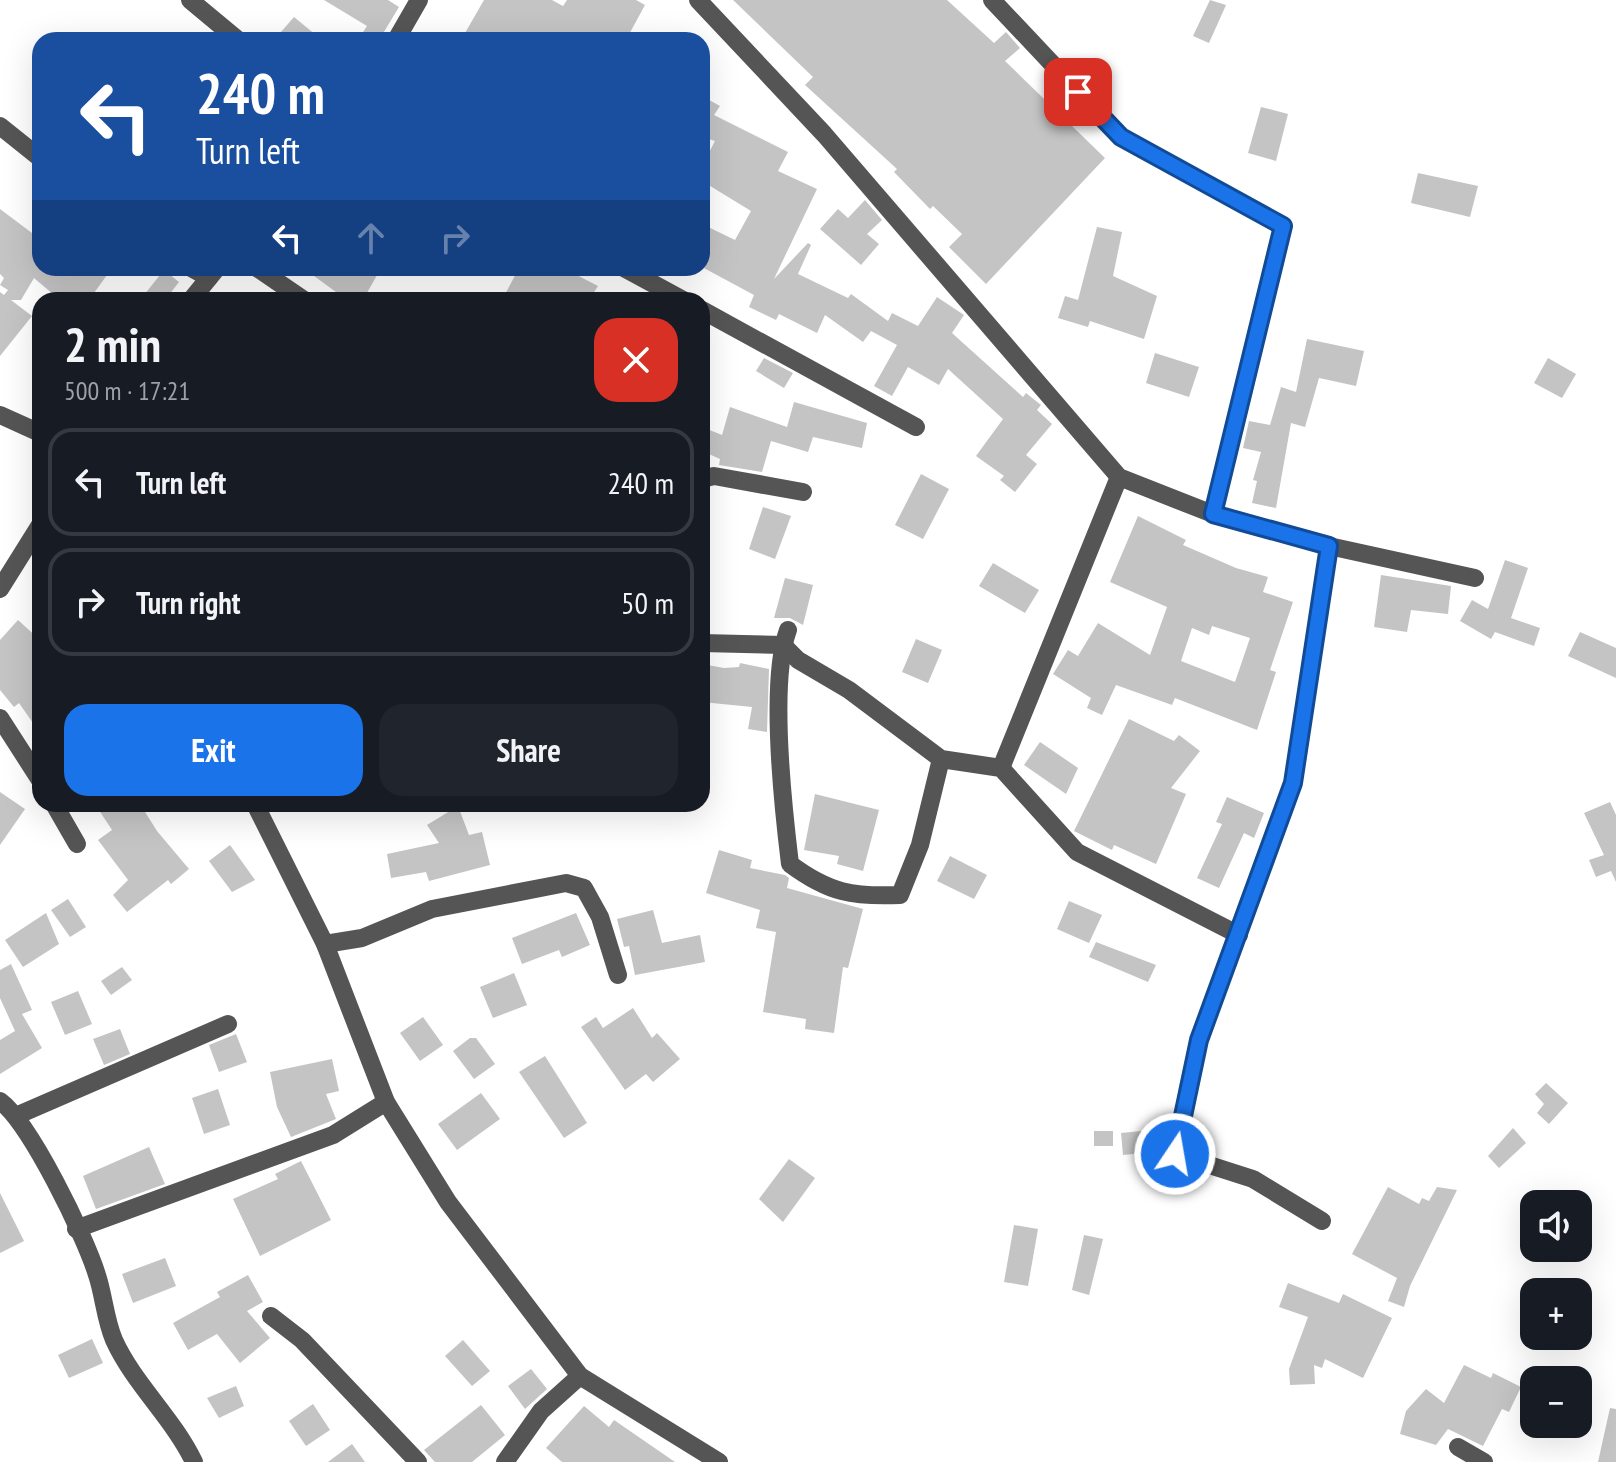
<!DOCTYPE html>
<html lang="en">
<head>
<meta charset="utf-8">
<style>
  body { margin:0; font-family:"PT Sans Narrow",sans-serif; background:#20242c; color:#f1f3f6; height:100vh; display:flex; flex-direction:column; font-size:30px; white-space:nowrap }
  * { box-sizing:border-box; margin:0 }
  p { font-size:26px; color:#9ea1a6 }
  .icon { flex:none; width:44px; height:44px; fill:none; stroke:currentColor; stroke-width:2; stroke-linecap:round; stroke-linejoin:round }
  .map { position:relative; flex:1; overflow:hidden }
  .side { position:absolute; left:32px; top:292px; width:678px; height:520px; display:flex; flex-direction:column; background:#171b24; border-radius:24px; box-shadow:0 8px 32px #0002 }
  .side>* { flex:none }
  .guide { position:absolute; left:32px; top:32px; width:678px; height:244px; border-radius:24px; box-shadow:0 8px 32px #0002; background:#1a4fa0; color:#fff; overflow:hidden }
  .buttons { position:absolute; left:1520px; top:1190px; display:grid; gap:16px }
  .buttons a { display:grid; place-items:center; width:72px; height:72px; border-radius:16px; background:#171b24; box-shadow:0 8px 32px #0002; font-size:40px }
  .pin { position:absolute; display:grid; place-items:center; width:68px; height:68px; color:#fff; margin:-34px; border-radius:16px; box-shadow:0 4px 12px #0006 }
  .me { position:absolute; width:88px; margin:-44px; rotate:12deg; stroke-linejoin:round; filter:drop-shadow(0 0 6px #0008) }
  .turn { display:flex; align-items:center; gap:28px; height:168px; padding:0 32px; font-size:36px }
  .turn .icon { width:104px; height:104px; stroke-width:2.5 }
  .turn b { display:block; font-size:56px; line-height:68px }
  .lanes { display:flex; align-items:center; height:76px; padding:0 32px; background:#0003; justify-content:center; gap:40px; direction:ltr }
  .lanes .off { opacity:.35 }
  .round { display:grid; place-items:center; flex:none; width:84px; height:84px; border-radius:24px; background:#20242c }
  .headline { display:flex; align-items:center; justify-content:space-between; height:136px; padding:0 32px }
  h1 { font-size:48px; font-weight:700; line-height:60px }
  .action { display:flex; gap:16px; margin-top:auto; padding:16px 32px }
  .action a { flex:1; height:92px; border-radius:24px; background:#1a73e8; color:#fff; font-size:32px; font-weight:700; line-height:92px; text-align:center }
  .action a+a { background:#20242c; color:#f1f3f6 }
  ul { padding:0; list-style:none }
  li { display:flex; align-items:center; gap:24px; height:108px; margin:0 16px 12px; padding:0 16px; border:4px solid #363941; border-radius:24px }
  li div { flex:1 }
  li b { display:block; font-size:30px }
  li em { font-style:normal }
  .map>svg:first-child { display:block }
</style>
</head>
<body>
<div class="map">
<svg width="1616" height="1462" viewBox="0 0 1616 1462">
  <rect width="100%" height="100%" fill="#fff"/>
  <g fill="#c4c4c4" fill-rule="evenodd">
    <polygon points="324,0 388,0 399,7 379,40 358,40 367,26"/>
    <polygon points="484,0 552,0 563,6 567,0 636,0 645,5 626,40 461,40"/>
    <polygon points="733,0 947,0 994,43 1006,32 1020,48 1005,61 1105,158 986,284 949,247 962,234 933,206 930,209 894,172 897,169 805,85 813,77"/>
    <polygon points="1210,0 1226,5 1209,43 1193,36"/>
    <polygon points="294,17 322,40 274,40"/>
    <polygon points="702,96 720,106 714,115 788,152 778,171 817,189 774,279 808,243 811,245 798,274 848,298 851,294 888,321 892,313 918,326 937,297 964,315 952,333 1023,397 1026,393 1041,405 1037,410 1052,424 1026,455 1037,464 1015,492 1000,480 1004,476 976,456 1003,419 948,369 939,385 908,367 892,396 874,386 897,345 871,331 863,342 825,315 817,333 779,314 776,320 749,307 754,295 702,267 702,224 735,240 751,211 702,181 702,166 715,141 702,137"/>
    <polygon points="1261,107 1288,114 1276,161 1248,153"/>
    <polygon points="1418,173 1478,186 1470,217 1411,203"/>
    <polygon points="865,200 882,220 867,234 879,244 861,265 820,229 838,209 848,218"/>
    <polygon points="0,209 40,239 40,268 112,268 89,300 60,300 34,278 21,300 11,300 32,316 0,356 0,292 4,295 8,290 0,285 4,278 0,274"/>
    <polygon points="1097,227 1122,232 1113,276 1157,296 1144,339 1090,321 1088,327 1058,318 1065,296 1078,300"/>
    <polygon points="303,268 381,268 363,300 347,300"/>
    <polygon points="519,268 563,268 598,286 589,300 502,300"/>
    <polygon points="164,270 179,282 165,300 140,300"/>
    <polygon points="1307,339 1364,351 1356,386 1319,378 1305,427 1291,423 1276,508 1252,503 1257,481 1253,480 1261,452 1243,448 1249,421 1270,425 1281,387 1296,392"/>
    <polygon points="1155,353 1199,367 1189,397 1146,383"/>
    <polygon points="764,358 793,373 784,388 756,371"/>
    <polygon points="1548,358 1576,374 1562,398 1534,383"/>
    <polygon points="794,402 867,423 862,448 813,437 808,452 771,441 762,472 719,465 720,459 702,451 702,427 722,435 730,407 787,427"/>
    <polygon points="921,474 949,489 923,539 895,525"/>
    <polygon points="763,507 791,516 775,559 749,549"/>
    <path d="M 1138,516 L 1186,540 L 1183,545 L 1236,568 L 1268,577 L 1263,592 L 1293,602 L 1270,670 L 1276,672 L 1257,730 L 1175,698 L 1172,705 L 1116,685 L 1102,715 L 1087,708 L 1091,698 L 1053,674 L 1068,650 L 1078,656 L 1098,623 L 1150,655 L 1167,607 L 1110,582 ZM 1212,626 L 1250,638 L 1235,682 L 1181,661 L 1192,628 L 1209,635 Z"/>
    <polygon points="1505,560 1528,568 1511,618 1540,628 1534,646 1495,632 1491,639 1460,621 1472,600 1488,609"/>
    <polygon points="993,563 1039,590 1025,613 979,586"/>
    <polygon points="1381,575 1451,586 1448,614 1411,610 1407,632 1374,627"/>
    <polygon points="785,578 813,585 803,625 790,618 774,618"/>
    <polygon points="18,620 40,640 40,733 19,703 14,707 0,690 0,640"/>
    <polygon points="1580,632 1616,648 1616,678 1568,656"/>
    <polygon points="916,639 942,650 928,683 902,672"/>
    <polygon points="740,663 769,669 767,732 748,729 752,707 702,702 702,664 724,668 739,667"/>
    <polygon points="1129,719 1174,741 1179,735 1200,751 1171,788 1186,794 1156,864 1114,845 1112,850 1074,831"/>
    <polygon points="1040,742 1078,768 1066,794 1024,765"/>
    <polygon points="0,792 25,809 0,845"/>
    <polygon points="815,794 879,810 863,871 837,864 839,856 804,850"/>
    <polygon points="1227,797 1264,813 1254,838 1244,833 1219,888 1197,878 1222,824 1216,822"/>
    <polygon points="1610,802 1616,815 1616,882 1611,871 1596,877 1589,860 1604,855 1584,813"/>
    <polygon points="95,804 140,804 157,831 189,869 171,884 168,880 127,912 113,895 128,880 98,840 112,830"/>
    <polygon points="458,806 469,835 482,832 490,865 429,881 426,872 391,878 387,854 439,843 427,825"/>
    <polygon points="230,845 255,880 232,892 209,861"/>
    <polygon points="719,850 752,860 750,868 785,875 789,878 787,888 863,909 848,968 843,967 834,1033 805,1029 806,1019 763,1012 776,932 756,928 760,910 706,893"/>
    <polygon points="950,856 987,875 974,899 937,881"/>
    <polygon points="68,899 86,927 70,937 51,910"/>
    <polygon points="1069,901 1102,915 1089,943 1057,929"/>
    <polygon points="653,910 662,943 700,935 705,962 635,975 629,946 624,947 617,919"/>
    <polygon points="46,913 59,944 23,967 5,940"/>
    <polygon points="576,913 590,945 562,957 559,950 522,964 512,938"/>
    <polygon points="1096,942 1156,965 1148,982 1089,957"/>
    <polygon points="11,964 32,1010 22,1014 42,1048 0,1074 0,1040 15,1031 0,998 0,970"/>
    <polygon points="122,967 132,980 111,995 101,981"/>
    <polygon points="514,973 527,1005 493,1018 480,987"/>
    <polygon points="78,991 92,1024 65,1035 51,1002"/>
    <polygon points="633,1008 652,1038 657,1033 680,1059 653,1082 646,1074 625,1090 581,1027 596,1017 603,1028"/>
    <polygon points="423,1017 443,1045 420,1061 400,1033"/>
    <polygon points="120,1029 130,1054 104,1065 93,1039"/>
    <polygon points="236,1034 247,1062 219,1072 209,1045"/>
    <polygon points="470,1038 476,1038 495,1064 474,1079 453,1051"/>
    <polygon points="545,1056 587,1123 564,1138 519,1072"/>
    <polygon points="332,1059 339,1091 326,1094 336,1119 291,1137 277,1107 270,1072"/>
    <polygon points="1546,1083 1568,1103 1549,1124 1537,1113 1544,1104 1535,1094"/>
    <polygon points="218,1089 230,1125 204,1134 192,1098"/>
    <polygon points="481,1093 500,1119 457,1150 438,1124"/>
    <polygon points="1513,1128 1526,1143 1499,1168 1488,1156"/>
    <polygon points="1162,1129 1163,1151 1123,1155 1121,1133"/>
    <rect x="1094" y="1131" width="19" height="15"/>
    <polygon points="149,1147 165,1184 96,1209 83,1176"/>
    <polygon points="789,1159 815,1178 783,1222 759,1199"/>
    <polygon points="301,1161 331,1220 260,1256 233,1199 278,1179 275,1174"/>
    <polygon points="1388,1187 1419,1204 1422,1198 1429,1201 1437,1187 1457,1190 1410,1286 1404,1307 1388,1301 1397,1278 1352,1254"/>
    <polygon points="0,1193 24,1241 0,1253"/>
    <polygon points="1014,1225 1038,1229 1028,1286 1004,1282"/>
    <polygon points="1084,1235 1103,1239 1089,1295 1072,1290"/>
    <polygon points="165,1258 176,1286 133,1303 122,1274"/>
    <polygon points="248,1275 263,1302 247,1311 270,1338 240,1363 217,1334 188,1350 173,1323 220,1297 217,1292"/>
    <polygon points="1288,1283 1339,1303 1343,1294 1392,1318 1363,1378 1325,1359 1322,1368 1314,1365 1315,1384 1290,1385 1289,1369 1308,1317 1279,1307"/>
    <polygon points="92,1339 103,1363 69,1378 58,1355"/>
    <polygon points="463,1340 490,1371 472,1386 445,1356"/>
    <polygon points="1464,1365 1491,1378 1493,1373 1521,1387 1509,1412 1502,1409 1483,1446 1448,1429 1436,1445 1400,1434 1406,1411 1426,1389 1444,1403"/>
    <polygon points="531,1369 547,1389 525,1409 508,1386"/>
    <polygon points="236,1386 244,1406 219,1418 207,1398"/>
    <polygon points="313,1404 330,1430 306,1446 289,1421"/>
    <polygon points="481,1405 505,1435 472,1462 435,1462 424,1450"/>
    <polygon points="584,1406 609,1427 614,1420 675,1462 562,1462 546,1448"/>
    <polygon points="1610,1408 1616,1409 1616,1462 1598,1462"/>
    <polygon points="352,1444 365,1462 328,1462"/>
  </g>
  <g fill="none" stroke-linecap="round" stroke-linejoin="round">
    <g stroke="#555" stroke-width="18">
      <polyline points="190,0 238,40"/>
      <polyline points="698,0 824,134 1119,477 1213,514 1329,546 1475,578"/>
      <polyline points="992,0 1121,137 1283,226 1213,514"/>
      <polyline points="396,40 419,0"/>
      <polyline points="0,126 40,158"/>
      <polyline points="191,268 209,278"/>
      <polyline points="257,268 304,300"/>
      <polyline points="624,268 683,300"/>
      <polyline points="191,300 217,268"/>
      <polyline points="702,310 916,427"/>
      <polyline points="0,415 40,433"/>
      <polyline points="702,479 714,476 803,492"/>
      <polyline points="0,589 40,525"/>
      <path d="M 788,630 C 769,682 783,807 790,864 C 829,893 853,897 900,895 L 920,845 L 941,759"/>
      <polyline points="702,643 783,645 798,660 849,690 941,759 1001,768 1077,852 1239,935"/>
      <polyline points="0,718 40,780"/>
      <polyline points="1001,768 1119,477"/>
      <polyline points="54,804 77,844"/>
      <polyline points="255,804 325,944 386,1102 448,1202 580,1376 719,1462"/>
      <polyline points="325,944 362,938 432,909 566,883 584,888 600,917 618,975"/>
      <path d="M 0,1101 C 30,1123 85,1236 97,1275 C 104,1296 105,1319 114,1340 C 134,1384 173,1418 194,1462"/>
      <polyline points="18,1115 228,1024"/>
      <polyline points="1322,1221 1253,1179 1175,1154 1199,1040 1293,783 1329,546"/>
      <polyline points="76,1229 333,1135 386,1102"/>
      <polyline points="271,1316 302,1340 418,1462"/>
      <polyline points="1458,1447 1484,1462"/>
      <polyline points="505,1462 541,1411 580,1376"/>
    </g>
  </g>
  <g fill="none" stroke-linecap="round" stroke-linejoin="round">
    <g stroke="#114b97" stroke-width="20">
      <polyline id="route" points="1078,92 1121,137 1283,226 1213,514 1329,546 1293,783 1199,1040 1175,1154"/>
    </g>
    <use href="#route" stroke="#1a73e8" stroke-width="14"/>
  </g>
</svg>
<div class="buttons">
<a><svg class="icon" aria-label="sound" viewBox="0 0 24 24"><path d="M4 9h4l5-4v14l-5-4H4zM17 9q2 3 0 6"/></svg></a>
<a>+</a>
<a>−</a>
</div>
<div class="pin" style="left:1078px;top:92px;background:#d93025"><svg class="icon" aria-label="arrive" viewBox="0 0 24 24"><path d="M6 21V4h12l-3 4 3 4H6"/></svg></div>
<svg class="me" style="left:1175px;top:1154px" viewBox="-20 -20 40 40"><circle r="17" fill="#1a73e8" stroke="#fff" stroke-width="3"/><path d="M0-11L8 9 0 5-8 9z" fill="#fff"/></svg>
<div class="guide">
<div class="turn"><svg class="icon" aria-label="left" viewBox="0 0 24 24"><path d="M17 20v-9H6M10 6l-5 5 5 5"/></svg><div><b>240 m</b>Turn left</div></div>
<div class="lanes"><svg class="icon" aria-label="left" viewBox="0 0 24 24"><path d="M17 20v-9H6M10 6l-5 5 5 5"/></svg><svg class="icon off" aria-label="ahead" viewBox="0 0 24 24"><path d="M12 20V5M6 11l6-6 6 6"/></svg><svg class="icon off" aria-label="right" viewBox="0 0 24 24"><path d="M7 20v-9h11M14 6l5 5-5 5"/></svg></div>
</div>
<section class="side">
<div class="headline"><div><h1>2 min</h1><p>500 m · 17:21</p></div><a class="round" style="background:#d93025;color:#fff"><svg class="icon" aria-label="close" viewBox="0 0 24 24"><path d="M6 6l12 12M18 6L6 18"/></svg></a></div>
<ul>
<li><svg class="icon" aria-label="left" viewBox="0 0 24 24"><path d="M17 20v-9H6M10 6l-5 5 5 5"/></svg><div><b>Turn left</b></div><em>240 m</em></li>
<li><svg class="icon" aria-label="right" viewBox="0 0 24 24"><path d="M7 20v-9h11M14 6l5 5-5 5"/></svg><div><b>Turn right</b></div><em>50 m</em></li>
</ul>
<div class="action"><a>Exit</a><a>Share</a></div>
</section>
</div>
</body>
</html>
